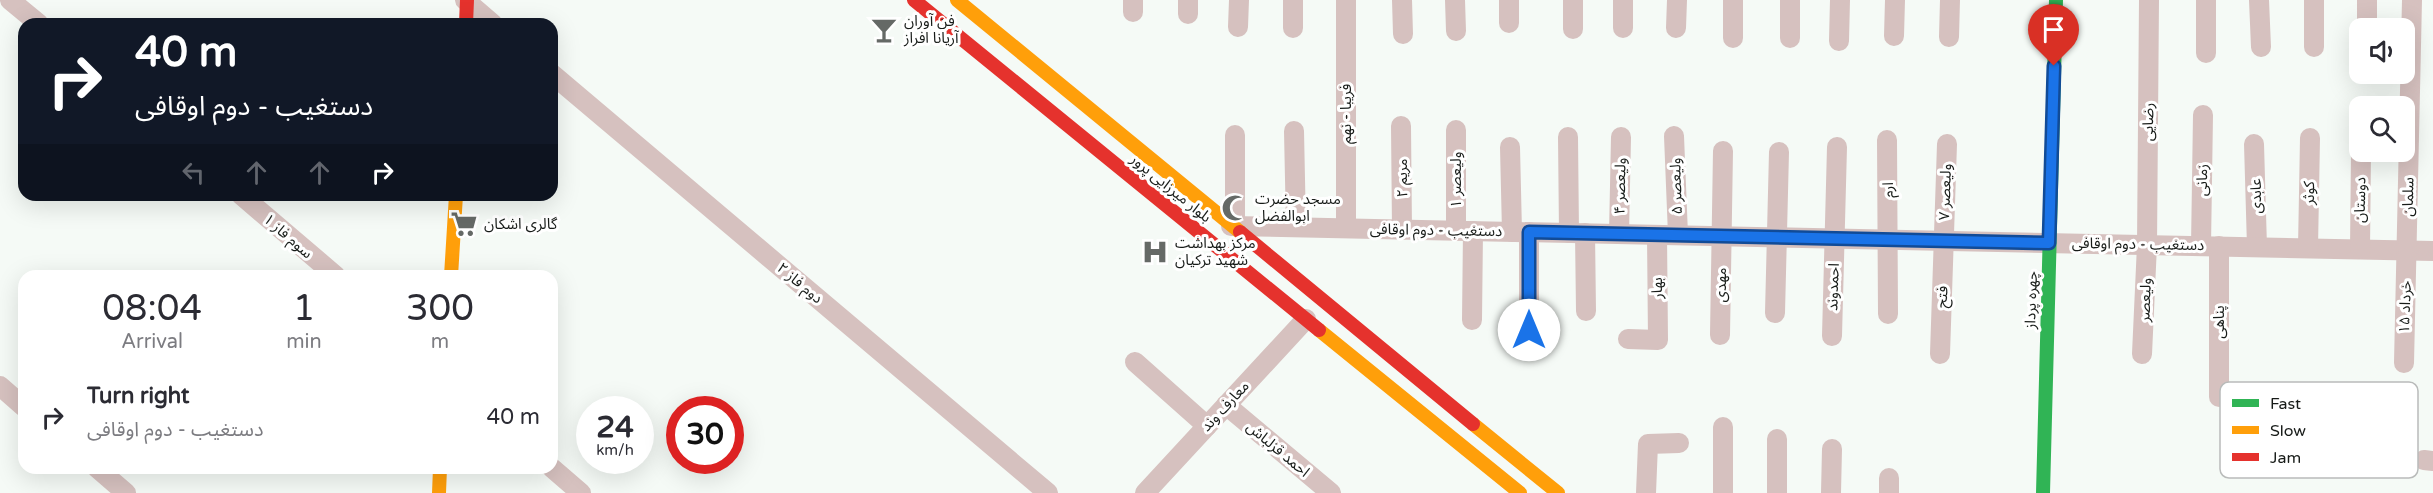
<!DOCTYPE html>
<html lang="en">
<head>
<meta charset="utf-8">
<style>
  body { margin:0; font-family:"Varela Round","Noto Sans Arabic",sans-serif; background:#f2f2f3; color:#2b2b33; height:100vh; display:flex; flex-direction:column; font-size:22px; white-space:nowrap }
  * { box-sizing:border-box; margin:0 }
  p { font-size:20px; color:#7c7c81 }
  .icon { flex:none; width:33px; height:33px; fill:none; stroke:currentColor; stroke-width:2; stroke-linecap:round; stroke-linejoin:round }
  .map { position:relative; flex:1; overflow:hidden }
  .sheet { position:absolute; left:18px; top:270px; width:540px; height:204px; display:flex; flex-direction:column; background:#fff; border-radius:18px; box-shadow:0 6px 24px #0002 }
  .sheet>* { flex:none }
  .banner { position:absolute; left:18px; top:18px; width:540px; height:183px; border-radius:18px; box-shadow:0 6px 24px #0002; background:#111827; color:#fff; overflow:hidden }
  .fabs { position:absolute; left:2349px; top:18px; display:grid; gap:12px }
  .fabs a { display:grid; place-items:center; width:66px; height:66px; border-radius:12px; background:#fff; box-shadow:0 6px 24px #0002; font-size:30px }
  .speed { position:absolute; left:576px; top:396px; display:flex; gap:12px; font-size:30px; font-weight:700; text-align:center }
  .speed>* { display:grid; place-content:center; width:78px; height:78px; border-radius:50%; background:#fff; box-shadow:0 6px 24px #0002; line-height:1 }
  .speed small { font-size:15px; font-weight:400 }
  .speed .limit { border:9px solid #d22; background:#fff; color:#111 }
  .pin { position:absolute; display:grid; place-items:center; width:51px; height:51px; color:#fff; margin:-62px -26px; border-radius:50% 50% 50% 0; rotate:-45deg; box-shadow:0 0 6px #0007 }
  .pin .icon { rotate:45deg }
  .me { position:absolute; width:66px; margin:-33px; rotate:0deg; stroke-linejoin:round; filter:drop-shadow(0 0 4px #0008) }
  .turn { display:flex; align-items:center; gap:21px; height:126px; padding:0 18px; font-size:27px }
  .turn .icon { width:78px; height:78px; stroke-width:2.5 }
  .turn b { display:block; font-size:42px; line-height:51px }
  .lanes { display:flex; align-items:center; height:57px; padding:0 18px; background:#0003; justify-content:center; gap:30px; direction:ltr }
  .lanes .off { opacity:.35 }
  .eta { display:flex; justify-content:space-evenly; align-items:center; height:102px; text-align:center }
  .eta b { font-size:36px; font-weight:600; line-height:42px }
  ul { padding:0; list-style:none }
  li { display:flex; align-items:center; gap:18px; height:90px; padding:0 18px }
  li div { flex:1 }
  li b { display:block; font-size:22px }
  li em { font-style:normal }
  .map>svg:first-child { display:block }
</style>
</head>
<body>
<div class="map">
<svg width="2433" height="493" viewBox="0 0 2433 493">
  <rect width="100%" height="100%" fill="#f5faf6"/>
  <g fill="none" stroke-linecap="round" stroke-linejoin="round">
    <g stroke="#d6c1bf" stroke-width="20">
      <polyline points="10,0 39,24"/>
      <polyline points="465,0 493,24"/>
      <polyline points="1133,0 1133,12"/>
      <polyline points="1188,0 1188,14"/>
      <polyline points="1402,0 1403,34"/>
      <polyline points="1455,0 1456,31"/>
      <polyline points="1509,0 1509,23"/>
      <polyline points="1573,0 1573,29"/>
      <polyline points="2259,0 2261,47"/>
      <polyline points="1238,27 1239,0"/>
      <polyline points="1293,28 1293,0"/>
      <polyline points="1623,28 1623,0"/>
      <polyline points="1676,28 1677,0"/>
      <polyline points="2367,28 2367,0"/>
      <polyline points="1894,36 1895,0"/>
      <polyline points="1949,37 1950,0"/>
      <polyline points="1733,38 1733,0"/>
      <polyline points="1790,38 1790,0"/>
      <polyline points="1839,41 1840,0"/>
      <polyline points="2314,47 2314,0"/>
      <polyline points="2206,53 2206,0"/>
      <polyline points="552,74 1048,493"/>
      <polyline points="1401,126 1402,230"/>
      <polyline points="1456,130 1456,231"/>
      <polyline points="1294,131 1296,227"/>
      <polyline points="1235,135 1235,226"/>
      <polyline points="1674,136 1678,235"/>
      <polyline points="1568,137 1569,233"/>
      <polyline points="1887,140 1888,314"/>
      <polyline points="2254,144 2257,247"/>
      <polyline points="1510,147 1512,232"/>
      <polyline points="241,195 336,276"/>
      <polyline points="1231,226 2433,251"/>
      <polyline points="1346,228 1346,0"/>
      <polyline points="1585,233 1586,311"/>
      <polyline points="1619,234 1621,137"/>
      <polyline points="2201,246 2203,115"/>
      <polyline points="2308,248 2310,138"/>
      <polyline points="2360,249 2361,152"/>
      <polyline points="1775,313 1779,152"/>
      <polyline points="1472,320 1473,231"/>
      <polyline points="1529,330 1529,232"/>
      <polyline points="1720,335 1723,151"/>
      <polyline points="1832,336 1837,147"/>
      <polyline points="1628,339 1658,340 1657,235"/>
      <polyline points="1940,354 1947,144"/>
      <polyline points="2142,354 2147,245 2149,0"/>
      <polyline points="1135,362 1207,426"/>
      <polyline points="2404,363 2412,0"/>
      <polyline points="0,386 24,407"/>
      <polyline points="2219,397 2219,246"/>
      <polyline points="1226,405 1331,493"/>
      <polyline points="1723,427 1723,493"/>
      <polyline points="1777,439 1777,493"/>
      <polyline points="2424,460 2433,461"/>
      <polyline points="97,468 126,493"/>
      <polyline points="552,468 581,493"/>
      <polyline points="1889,478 1889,493"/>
      <polyline points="1145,493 1306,319"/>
      <polyline points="1646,493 1648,444 1679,443"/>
      <polyline points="1831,493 1832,449"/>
    </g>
    <polyline stroke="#30b455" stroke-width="14" points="2043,493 2056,0"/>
    <g stroke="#ff9f0a" stroke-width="14">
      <polyline points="957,0 1240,232"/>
      <polyline points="451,276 456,195"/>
      <polyline points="1319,330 1520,493"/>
      <polyline points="1473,424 1558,493"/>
      <polyline points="439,493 440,468"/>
    </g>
    <g stroke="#e5322d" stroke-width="14">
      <polyline points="914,0 1319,330"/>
      <polyline points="466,24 467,0"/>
      <polyline points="1240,232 1473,424"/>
    </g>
  </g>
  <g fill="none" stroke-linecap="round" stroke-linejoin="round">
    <g stroke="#114b97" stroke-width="15">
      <polyline id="route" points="1529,330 1529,232 2049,243 2054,66"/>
    </g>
    <use href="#route" stroke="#1a73e8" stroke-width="10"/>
  </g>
  <defs>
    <g id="bar-bare" transform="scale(2.07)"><path d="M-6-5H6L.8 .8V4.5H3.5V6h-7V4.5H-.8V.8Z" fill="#656966" stroke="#fff" stroke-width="2.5" paint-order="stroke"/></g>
    <g id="mosque-bare" transform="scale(2.07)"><path d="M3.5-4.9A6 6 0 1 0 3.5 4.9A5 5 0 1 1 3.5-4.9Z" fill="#656966" stroke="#fff" stroke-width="2.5" paint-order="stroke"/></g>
    <g id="supermarket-bare" transform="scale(2.07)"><path d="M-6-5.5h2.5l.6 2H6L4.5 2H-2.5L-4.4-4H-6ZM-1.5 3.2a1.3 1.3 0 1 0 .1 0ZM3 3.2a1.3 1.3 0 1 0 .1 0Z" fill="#656966" stroke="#fff" stroke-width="2.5" paint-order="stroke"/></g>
    <g id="hospital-bare" transform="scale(2.07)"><path d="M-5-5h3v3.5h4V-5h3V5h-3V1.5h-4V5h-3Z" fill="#656966" stroke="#fff" stroke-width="2.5" paint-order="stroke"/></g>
  </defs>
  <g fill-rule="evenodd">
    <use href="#bar-bare" x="884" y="30"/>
    <use href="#mosque-bare" x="1235" y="208"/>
    <use href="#supermarket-bare" x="464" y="224"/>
    <use href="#hospital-bare" x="1155" y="252"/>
  </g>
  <g text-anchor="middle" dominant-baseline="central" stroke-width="6" stroke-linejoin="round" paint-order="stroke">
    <g font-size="15" fill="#171b18" stroke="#fff" text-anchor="start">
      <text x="904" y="21">فن آوران<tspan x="904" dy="17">آریانا افراز</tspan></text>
      <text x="1255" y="199">مسجد حضرت<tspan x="1255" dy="17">ابوالفضل</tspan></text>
      <text x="484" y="224">گالری اشکان</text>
      <text x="1175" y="243">مرکز بهداشت<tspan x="1175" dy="17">شهید ترکیان</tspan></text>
    </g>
    <g font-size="15" fill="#171b18" stroke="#fff">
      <text transform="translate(1346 114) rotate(-90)">فریبا - نهم</text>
      <text transform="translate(2148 122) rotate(-89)">رضایی</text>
      <text transform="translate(1402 178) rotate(-90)">مریم ۲</text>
      <text transform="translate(1456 180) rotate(-90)">ولیعصر ۱</text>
      <text transform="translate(2202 180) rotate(-89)">زمانی</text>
      <text transform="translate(1620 186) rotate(-89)">ولیعصر ۴</text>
      <text transform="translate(1676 186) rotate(-92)">ولیعصر ۵</text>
      <text transform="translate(1171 188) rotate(39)">بلوار میرزایی پرور</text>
      <text transform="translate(1888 190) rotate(-91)">ارم</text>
      <text transform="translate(1945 192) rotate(-88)">ولیعصر ۷</text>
      <text transform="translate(2309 193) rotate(-89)">کوثر</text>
      <text transform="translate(2256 196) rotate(-91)">عابدی</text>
      <text transform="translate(2408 197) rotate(-89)">سلمان</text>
      <text transform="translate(2360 200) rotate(-89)">دوستان</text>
      <text transform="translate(1436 230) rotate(1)">دستغیب - دوم اوقافی</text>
      <text transform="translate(288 236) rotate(41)">سوم فاز ۱</text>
      <text transform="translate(2138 244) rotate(1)">دستغیب - دوم اوقافی</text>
      <text transform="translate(800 283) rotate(40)">دوم فاز ۲</text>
      <text transform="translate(1721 285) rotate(-90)">مهدی</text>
      <text transform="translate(1833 287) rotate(-88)">احمدوند</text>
      <text transform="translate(1657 288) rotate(-91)">بهار</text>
      <text transform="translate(1942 297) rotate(-88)">فتح</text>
      <text transform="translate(2031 300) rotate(-88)">چهره پرداز</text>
      <text transform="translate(2145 300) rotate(-88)">ولیعصر</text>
      <text transform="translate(2405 307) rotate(-88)">۱۵ خرداد</text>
      <text transform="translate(2219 322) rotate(-90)">پناهی</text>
      <text transform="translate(1225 406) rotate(-47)">معارف وند</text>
      <text transform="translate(1278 449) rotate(40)">احمد قزلباش</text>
    </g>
  </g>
  <rect x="2220" y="382" width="198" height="96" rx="9" fill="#fff" stroke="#b9bbba" stroke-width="1.5"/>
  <rect x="2232" y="399" width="27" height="8" fill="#30b455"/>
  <rect x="2232" y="426" width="27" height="8" fill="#ff9f0a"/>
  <rect x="2232" y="453" width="27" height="8" fill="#e5322d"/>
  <g font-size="16" fill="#171b18">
    <text x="2270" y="409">Fast</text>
    <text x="2270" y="436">Slow</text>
    <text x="2270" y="463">Jam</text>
  </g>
</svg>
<div class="fabs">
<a><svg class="icon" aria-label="sound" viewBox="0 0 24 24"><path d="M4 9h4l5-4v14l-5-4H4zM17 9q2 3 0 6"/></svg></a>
<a><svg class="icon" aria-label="search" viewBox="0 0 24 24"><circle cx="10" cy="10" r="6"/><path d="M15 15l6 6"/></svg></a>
</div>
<div class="speed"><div>24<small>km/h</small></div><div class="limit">30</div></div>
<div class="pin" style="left:2054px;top:66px;background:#d93025"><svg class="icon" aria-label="arrive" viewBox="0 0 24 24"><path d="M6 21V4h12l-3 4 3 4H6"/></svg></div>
<svg class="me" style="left:1529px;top:330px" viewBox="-20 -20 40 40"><circle r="19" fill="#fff"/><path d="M0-13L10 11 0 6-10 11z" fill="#1a73e8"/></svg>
<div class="banner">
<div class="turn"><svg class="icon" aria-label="right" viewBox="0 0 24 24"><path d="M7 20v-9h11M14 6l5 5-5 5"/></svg><div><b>40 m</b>دستغیب - دوم اوقافی</div></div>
<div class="lanes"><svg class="icon off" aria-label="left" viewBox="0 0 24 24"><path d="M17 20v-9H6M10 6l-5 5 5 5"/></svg><svg class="icon off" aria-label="ahead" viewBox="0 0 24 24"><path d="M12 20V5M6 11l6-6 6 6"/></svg><svg class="icon off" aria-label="ahead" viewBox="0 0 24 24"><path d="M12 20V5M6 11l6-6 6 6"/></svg><svg class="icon" aria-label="right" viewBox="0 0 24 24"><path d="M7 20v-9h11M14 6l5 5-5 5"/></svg></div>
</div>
<section class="sheet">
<div class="eta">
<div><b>08:04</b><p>Arrival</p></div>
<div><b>1</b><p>min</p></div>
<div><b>300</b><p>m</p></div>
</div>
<ul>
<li><svg class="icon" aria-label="right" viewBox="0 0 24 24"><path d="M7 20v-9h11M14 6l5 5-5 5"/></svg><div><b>Turn right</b><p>دستغیب - دوم اوقافی</p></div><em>40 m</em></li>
</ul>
</section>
</div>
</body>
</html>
